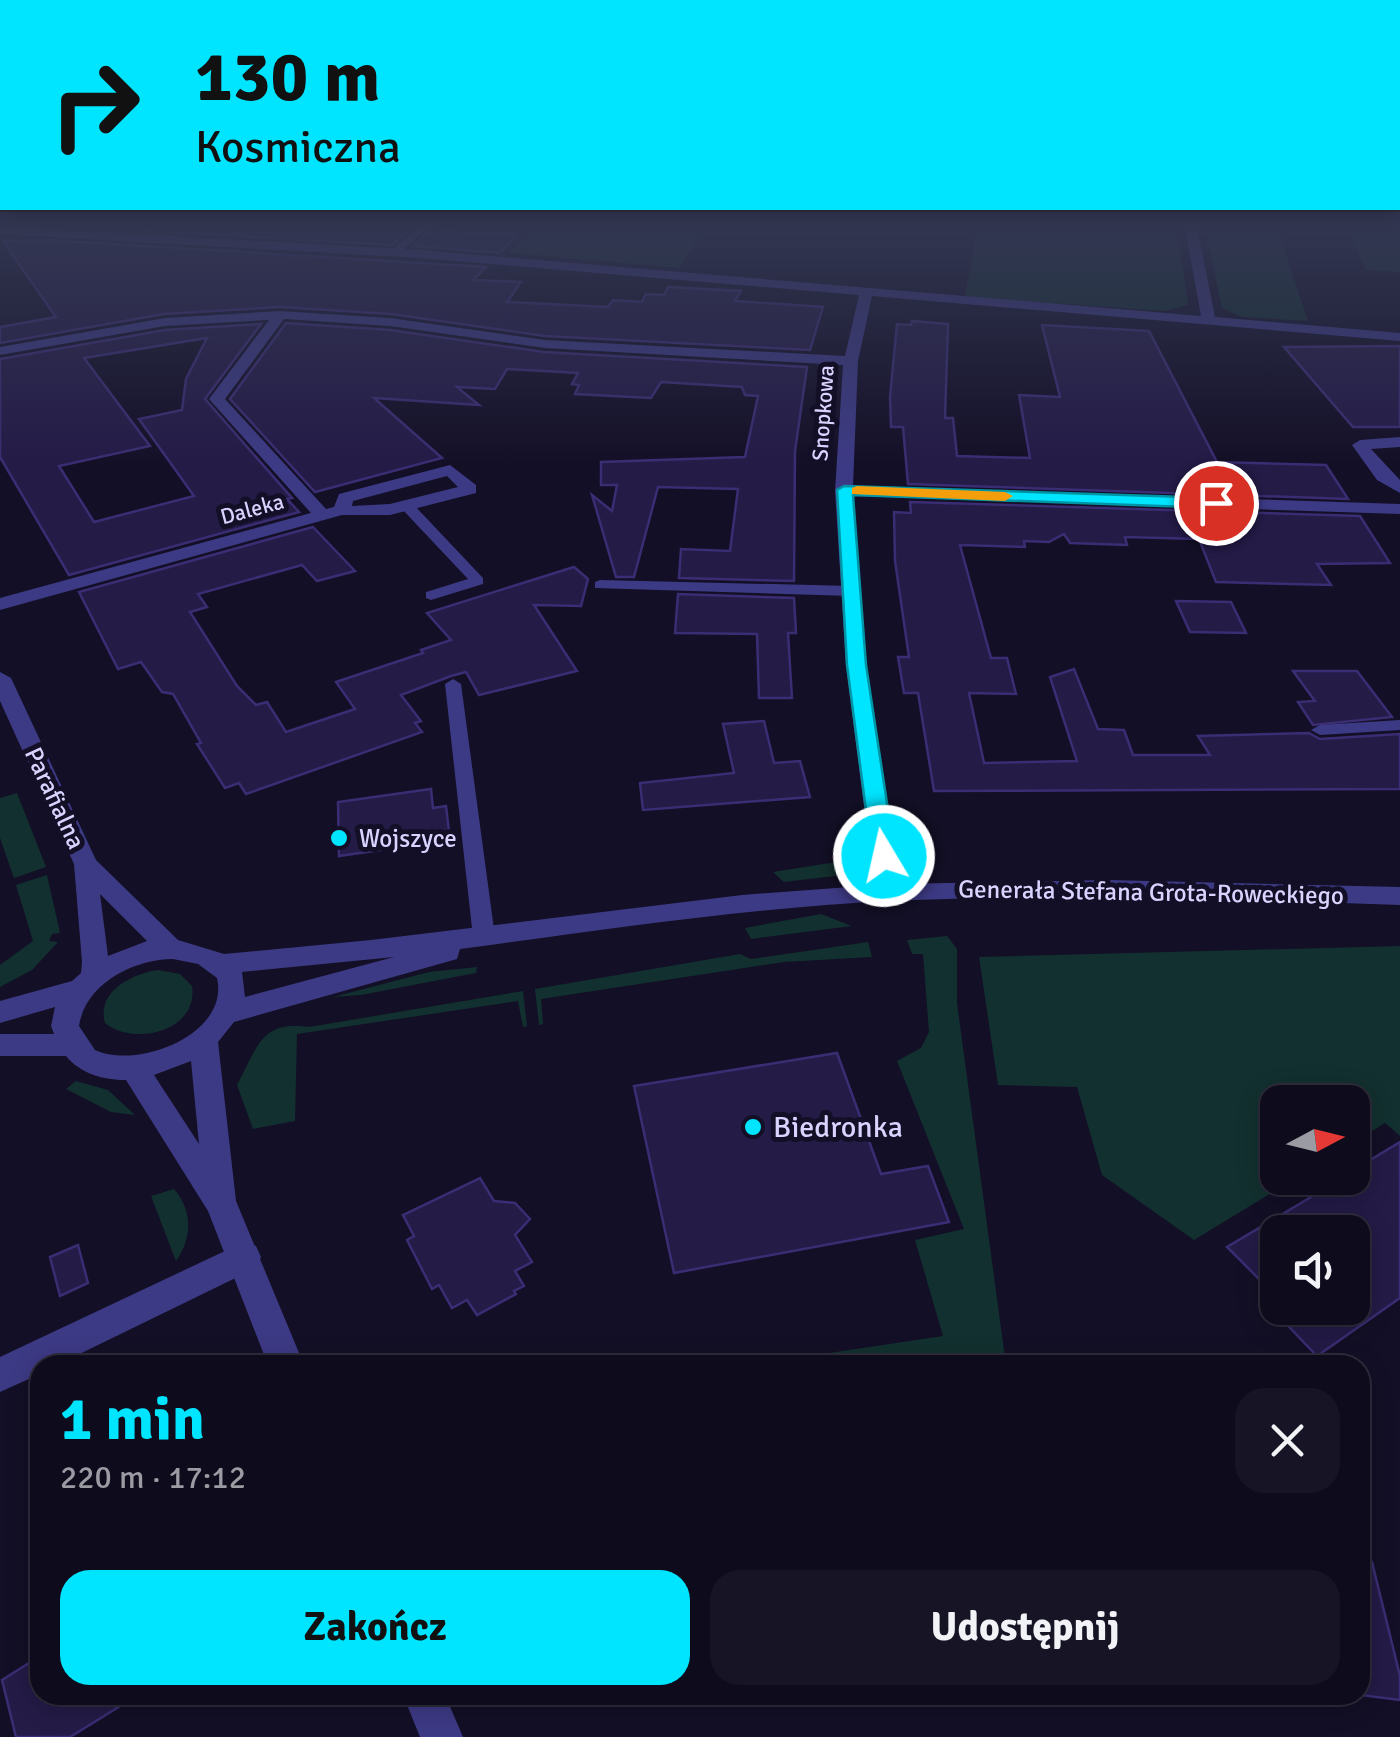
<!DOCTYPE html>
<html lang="pl">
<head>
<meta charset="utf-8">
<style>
  body { margin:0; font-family:Signika,sans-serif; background:#171425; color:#f1f3f6; height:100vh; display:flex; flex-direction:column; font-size:38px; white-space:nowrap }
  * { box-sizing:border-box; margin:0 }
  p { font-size:32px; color:#9b9ba3 }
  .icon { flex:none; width:55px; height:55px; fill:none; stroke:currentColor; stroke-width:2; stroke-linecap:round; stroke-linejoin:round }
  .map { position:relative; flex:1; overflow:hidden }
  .panel { position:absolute; left:30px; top:1355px; width:1340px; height:350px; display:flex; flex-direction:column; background:#0e0b1c; border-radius:30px; box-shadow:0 5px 25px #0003,0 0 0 2px #2e2b3b }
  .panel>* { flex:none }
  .hud { position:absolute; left:0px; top:0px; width:1400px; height:210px; box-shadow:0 5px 25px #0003,0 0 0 2px #2e2b3b; background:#00e5ff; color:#111; overflow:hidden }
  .needle { width:65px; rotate:83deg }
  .tools { position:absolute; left:1260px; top:1085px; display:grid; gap:20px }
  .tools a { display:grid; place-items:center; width:110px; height:110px; border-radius:20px; background:#0e0b1c; box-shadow:0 5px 25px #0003,0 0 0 2px #2e2b3b; font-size:50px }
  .pin { position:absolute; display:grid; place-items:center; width:85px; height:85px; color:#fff; margin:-42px; border:5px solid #fff; border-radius:50%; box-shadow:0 2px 10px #0007 }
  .me { position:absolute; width:110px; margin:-55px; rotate:351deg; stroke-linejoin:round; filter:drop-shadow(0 0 8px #0008) }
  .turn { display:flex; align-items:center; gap:35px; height:210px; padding:0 30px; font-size:45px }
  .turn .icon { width:130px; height:130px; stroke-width:2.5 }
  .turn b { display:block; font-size:70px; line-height:85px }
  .round { display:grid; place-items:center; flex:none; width:105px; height:105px; border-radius:30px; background:#171425 }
  .headline { display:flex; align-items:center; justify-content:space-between; height:170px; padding:0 30px }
  h1 { font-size:60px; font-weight:700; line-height:75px; color:#00e5ff }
  .cta { display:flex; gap:20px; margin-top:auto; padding:20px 30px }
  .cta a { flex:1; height:115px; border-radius:30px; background:#00e5ff; color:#111; font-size:40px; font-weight:700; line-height:115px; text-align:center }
  .cta a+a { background:#171425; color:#f1f3f6 }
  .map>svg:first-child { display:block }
</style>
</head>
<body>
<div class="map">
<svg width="1400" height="1737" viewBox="0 0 1400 1737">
  <rect width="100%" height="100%" fill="#130f26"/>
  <g fill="#12302f">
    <polygon points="539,222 710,222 679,268 508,253"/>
    <polygon points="887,222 1176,222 1188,305 1165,311 965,297 977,229"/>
    <polygon points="1204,222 1275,222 1308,321 1242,317 1222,308"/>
    <polygon points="1347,229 1400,232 1400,272 1366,270"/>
    <polygon points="17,793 46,867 14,878 0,838 0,798"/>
    <polygon points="862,858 852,874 784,882 773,872"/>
    <polygon points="47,875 60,933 52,934 49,941 58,942 32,970 0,987 0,965 33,941 16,885"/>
    <polygon points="821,914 852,926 751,939 745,928"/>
    <polygon points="947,936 957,949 957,1003 1006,1365 981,1365 980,1358 931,1365 748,1365 943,1336 915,1240 964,1229 897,1061 921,1048 929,1032 923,954 912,954 907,940"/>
    <polygon points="868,942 872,957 784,962 541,999 543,1024 539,1025 535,989 740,954 751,959"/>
    <polygon points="1400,946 1400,1136 1385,1123 1353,1143 1352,1102 1278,1102 1278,1178 1296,1178 1194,1240 1102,1175 1077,1087 998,1085 979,957"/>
    <polygon points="477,967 476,973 361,995 333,997 429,972"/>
    <path d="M 158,970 L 180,974 L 192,986 C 199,1031 134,1047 105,1023 C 96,992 131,974 158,970 Z"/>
    <path d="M 523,991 L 527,1026 L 523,1027 L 518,1001 L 297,1034 L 295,1121 L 253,1129 L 237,1085 C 258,1047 260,1020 309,1027 Z"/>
    <polygon points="76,1081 108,1090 135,1115 111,1112 66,1089"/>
    <path d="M 174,1189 C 192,1210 193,1237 176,1261 L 151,1196 Z"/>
  </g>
  <g fill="#241b47" stroke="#3b2d73" stroke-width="2.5" fill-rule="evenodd">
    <polygon points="74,222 385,222 381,226 412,228 392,245 69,226"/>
    <polygon points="432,229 518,235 500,253 413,246"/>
    <polygon points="47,240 486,267 473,280 521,282 507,302 608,307 613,300 642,302 646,294 664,295 668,287 741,291 735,301 823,307 810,350 545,336 391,314 280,307 164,314 0,343 0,327 56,317 3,241"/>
    <polygon points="912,321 948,324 945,418 953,418 957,456 1030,458 1019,395 1060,397 1042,325 1149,331 1217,462 1326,465 1348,499 908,484 903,427 891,427 890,397 897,324 911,325"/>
    <polygon points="286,323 390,330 544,352 807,367 795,451 794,581 679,578 681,549 730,551 738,489 658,487 634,577 616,577 592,495 612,511 617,485 601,485 601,462 745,457 758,396 745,395 742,387 661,382 651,398 575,394 579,385 572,384 578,373 507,369 495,389 457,387 479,405 374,398 442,458 315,492 230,399"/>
    <path d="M 261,324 L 205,399 L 292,498 L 287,499 L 299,512 L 69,575 L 0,457 L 0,359 L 165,330 ZM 207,338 L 186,379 L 182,410 L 139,419 L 194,496 L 94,522 L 59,466 L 150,446 L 84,358 Z"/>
    <polygon points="1400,346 1400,427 1353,427 1284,347"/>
    <polygon points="910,502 1360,516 1390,563 1317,564 1331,585 1216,582 1199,539 1125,537 1127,545 1070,543 1064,534 1049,542 1024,541 1025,547 960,545 991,658 1007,658 1016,694 969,693 984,763 1077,761 1050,677 1074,669 1098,729 1124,730 1133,755 1210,755 1198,736 1309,733 1320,739 1400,734 1400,789 934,791 918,693 904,693 898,657 909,657 895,561 894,512 911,513"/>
    <polygon points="313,527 355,571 317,581 302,565 198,594 207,607 190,612 237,686 256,705 267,702 286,732 355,709 336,682 423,653 421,650 451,640 427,613 574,567 588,579 581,606 534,605 577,671 479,695 466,672 451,676 401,695 421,721 415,723 422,732 246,794 239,783 225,788 197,744 201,743 173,694 162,692 141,662 118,669 79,592"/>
    <polygon points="678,594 794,598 796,633 788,633 792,698 759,698 757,634 675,633"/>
    <polygon points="1176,601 1231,602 1246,633 1190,632"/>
    <polygon points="1293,671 1357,671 1392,717 1313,725 1298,702 1315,701"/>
    <polygon points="764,721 774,763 800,761 810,797 643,810 640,783 734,773 723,724"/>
    <polygon points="431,789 433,808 446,806 450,840 339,856 338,802"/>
    <polygon points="837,1053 881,1174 928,1166 949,1222 674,1273 634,1086"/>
    <polygon points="1400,1142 1400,1298 1317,1356 1271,1308 1352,1308 1352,1232 1278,1232 1278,1298 1227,1247 1343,1178 1352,1178 1352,1171"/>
    <polygon points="480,1178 494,1201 515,1203 530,1219 515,1235 532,1262 515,1271 524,1286 514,1291 516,1294 477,1315 467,1300 452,1308 439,1285 432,1289 407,1240 414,1236 403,1215"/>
    <polygon points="78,1245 88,1283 60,1296 50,1257"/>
    <polygon points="1372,1562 1400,1676 1400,1700 1360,1695 1360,1563"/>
    <polygon points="40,1656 40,1695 138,1695 70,1737 16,1737 2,1680"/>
  </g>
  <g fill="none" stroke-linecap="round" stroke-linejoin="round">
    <g fill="#3d3a85" fill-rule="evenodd">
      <polygon points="425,222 435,222 398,254 392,254 392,250"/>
      <polygon points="402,503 412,503 483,578 483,584 431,600 426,598 426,592 468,579 402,509"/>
      <polygon points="600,580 851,586 859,591 851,596 595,588 595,582"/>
      <polygon points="453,679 461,684 495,937 491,942 477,942 473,937 445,684"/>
      <polygon points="1400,720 1400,730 1320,735 1311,730 1320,725"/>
    </g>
    <g fill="#3d3a85" fill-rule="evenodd">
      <path d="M 1184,222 L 1196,222 L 1215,317 L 1400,333 L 1400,341 L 872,296 L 858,361 L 853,486 L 1400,504 L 1400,514 L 853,496 L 866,665 L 901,893 L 897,899 L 879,899 L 875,893 L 846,665 L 835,491 L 843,365 L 545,348 L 390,326 L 284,319 L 225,399 L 326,509 L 334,507 L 339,494 L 450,465 L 476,485 L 476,493 L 390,515 L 342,515 L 0,610 L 0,598 L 311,513 L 209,399 L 269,320 L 165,326 L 0,355 L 0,347 L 165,318 L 280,311 L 390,318 L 545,340 L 845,356 L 859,295 L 420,258 L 0,234 L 0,226 L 420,250 L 1201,316 ZM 447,476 L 458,487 L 390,504 L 352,506 L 353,501 Z"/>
      <polygon points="1400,437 1400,447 1371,449 1400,480 1400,493 1377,480 1352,445 1360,440"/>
      <polygon points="244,1242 256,1246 261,1257 256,1268 57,1365 40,1365 40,1374 0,1392 0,1357"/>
    </g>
    <g fill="#3d3a85" fill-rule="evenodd">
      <path d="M 0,672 L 11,678 L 96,860 L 178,940 L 224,954 L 371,940 L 742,895 L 890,884 L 1108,880 L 1400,887 L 1400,905 C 1230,899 1060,893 890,901 C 746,908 603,930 460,949 L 457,959 L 234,1022 L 218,1042 L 236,1201 L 304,1365 L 268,1365 L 208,1211 L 126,1080 C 103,1080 81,1074 66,1056 L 0,1056 L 0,1034 L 54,1034 L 51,1026 L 55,1007 L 0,1023 L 0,1001 L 72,981 L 81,973 L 82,962 L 74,864 L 0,701 ZM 100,894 L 147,941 L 108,956 ZM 394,957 L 245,997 L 242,972 ZM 173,959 L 198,964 L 217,978 C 230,1034 138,1070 95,1050 L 79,1026 C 85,984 134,959 173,959 ZM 191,1061 L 199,1144 L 154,1075 Z"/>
      <polygon points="403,1695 445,1695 463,1737 420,1737"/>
    </g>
  </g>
  <linearGradient id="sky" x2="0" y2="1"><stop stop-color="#0a0815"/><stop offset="0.48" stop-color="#333752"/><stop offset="1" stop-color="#333752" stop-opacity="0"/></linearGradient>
  <rect width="1400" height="466" fill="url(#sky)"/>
  <polygon fill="#00e5ff" stroke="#0095a6" stroke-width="2.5" points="844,486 1216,498 1224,503 1216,508 853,495 866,665 895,856 884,864 872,856 847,665 837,490"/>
  <polygon fill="#f59e0b" points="857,486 1005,492 1013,496 1005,501 852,494 852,488"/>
  <g fill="#00e5ff" stroke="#130f26" stroke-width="4">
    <circle cx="339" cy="838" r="10"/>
    <circle cx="753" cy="1127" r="10"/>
  </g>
  <g text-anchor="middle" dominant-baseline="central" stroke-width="10" stroke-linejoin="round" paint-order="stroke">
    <g font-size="22" fill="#d9d4ff" stroke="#130f26">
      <text transform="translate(823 413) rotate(-86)">Snopkowa</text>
      <text transform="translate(252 509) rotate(-15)">Daleka</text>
    </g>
    <g font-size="25" fill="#d9d4ff" stroke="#130f26">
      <text transform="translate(55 798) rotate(65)">Parafialna</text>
      <text transform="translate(1151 892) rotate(1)">Generała Stefana Grota-Roweckiego</text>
    </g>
    <g font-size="25" fill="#d9d4ff" stroke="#130f26" text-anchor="start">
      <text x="359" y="838">Wojszyce</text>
    </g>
    <g font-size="30" fill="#d9d4ff" stroke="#130f26" text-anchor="start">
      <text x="773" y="1127">Biedronka</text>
    </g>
  </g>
</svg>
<div class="tools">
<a><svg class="needle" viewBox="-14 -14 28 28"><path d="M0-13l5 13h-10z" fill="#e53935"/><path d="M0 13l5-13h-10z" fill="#9b9ba3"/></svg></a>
<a><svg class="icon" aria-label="sound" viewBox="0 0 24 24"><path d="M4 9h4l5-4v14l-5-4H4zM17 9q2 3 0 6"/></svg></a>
</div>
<div class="pin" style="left:1216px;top:503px;background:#d93025"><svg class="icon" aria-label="arrive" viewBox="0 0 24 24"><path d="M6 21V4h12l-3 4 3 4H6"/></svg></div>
<svg class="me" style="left:884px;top:856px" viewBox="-20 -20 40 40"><circle r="17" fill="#00e5ff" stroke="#fff" stroke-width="3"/><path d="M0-11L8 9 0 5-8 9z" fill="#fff"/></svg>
<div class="hud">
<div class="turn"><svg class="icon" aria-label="right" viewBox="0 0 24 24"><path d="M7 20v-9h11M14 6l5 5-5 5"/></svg><div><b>130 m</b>Kosmiczna</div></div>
</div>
<section class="panel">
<div class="headline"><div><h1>1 min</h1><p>220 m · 17:12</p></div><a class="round"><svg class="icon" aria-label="close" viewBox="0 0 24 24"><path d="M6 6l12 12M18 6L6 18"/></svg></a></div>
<div class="cta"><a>Zakończ</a><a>Udostępnij</a></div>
</section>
</div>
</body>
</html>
